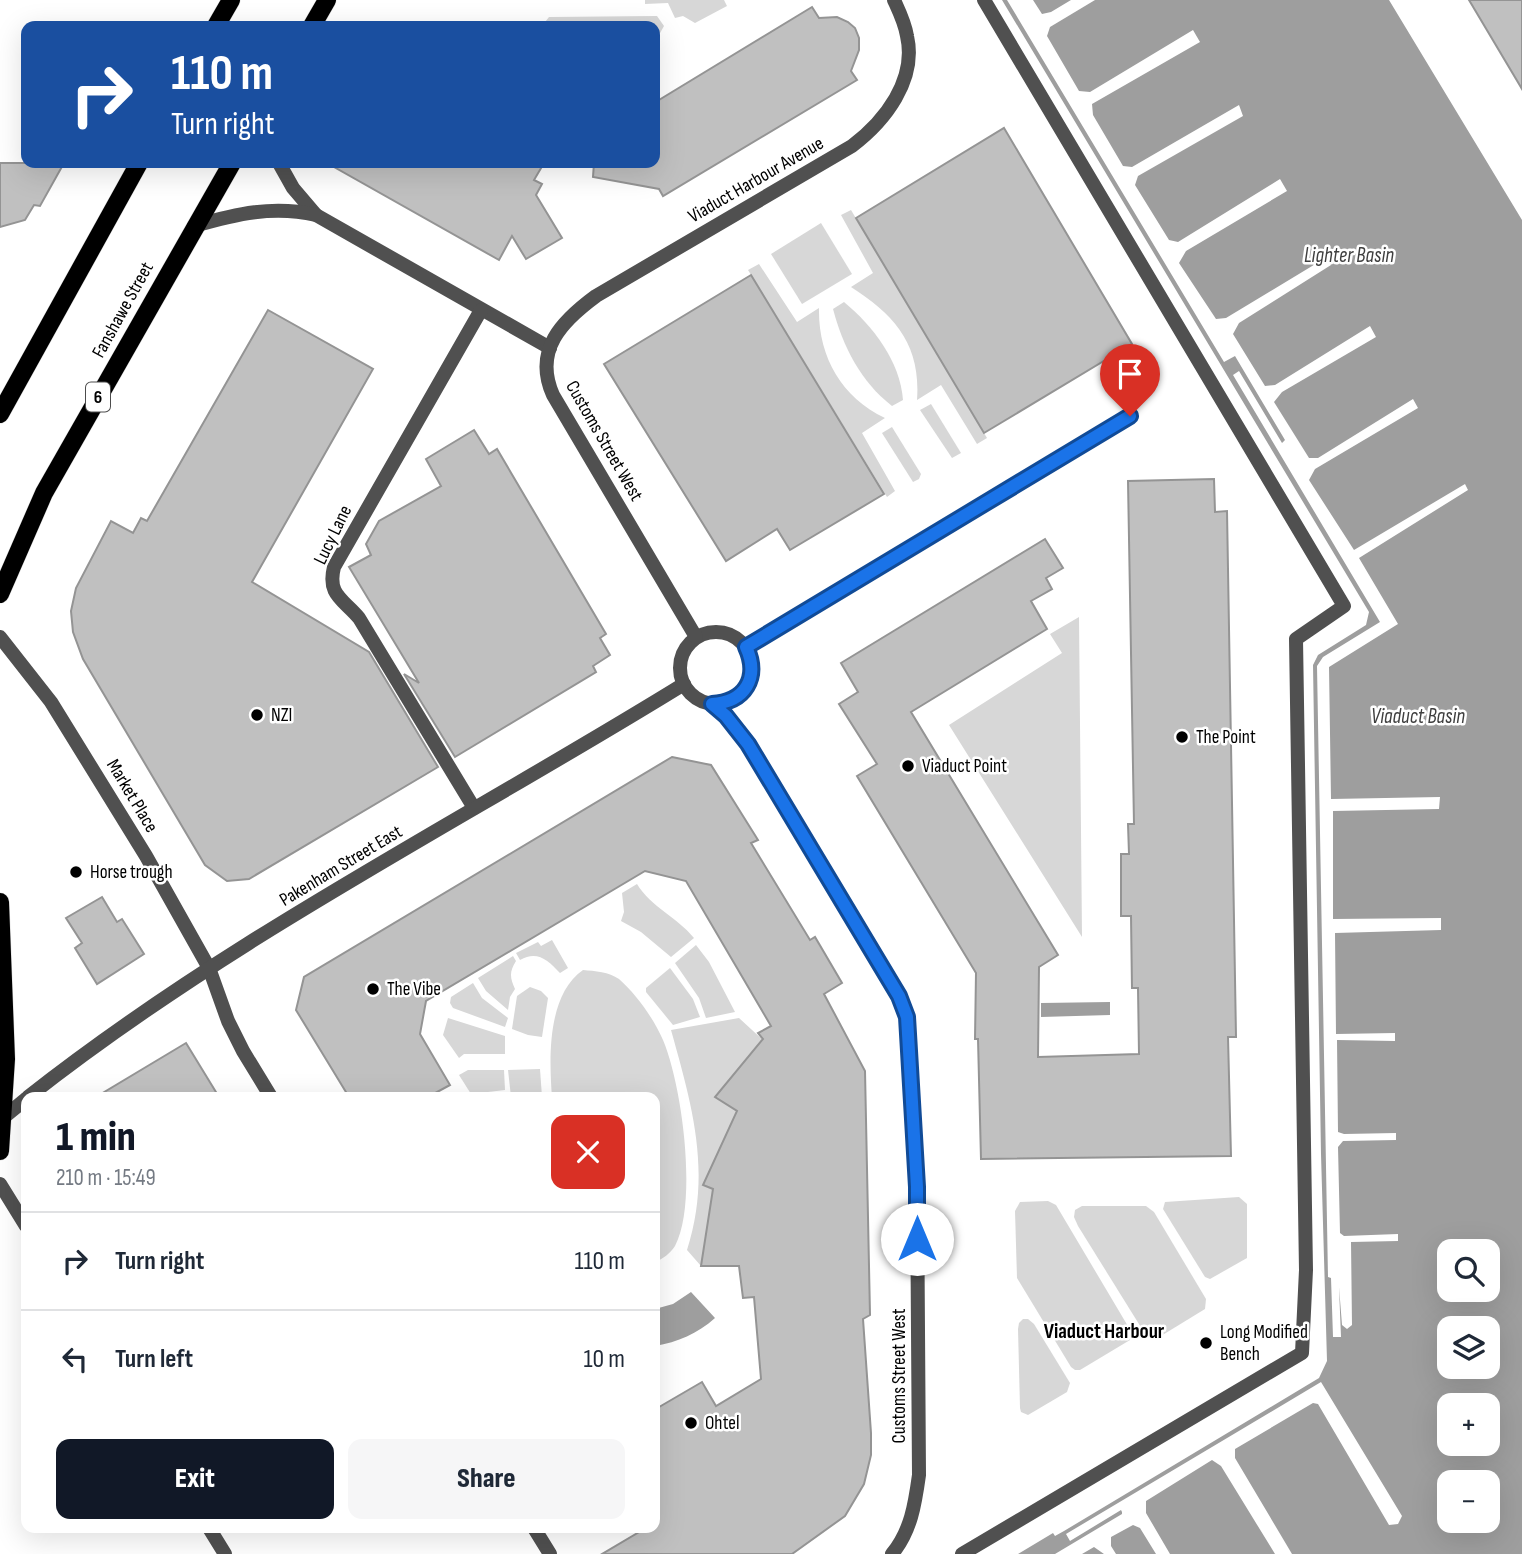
<!DOCTYPE html>
<html lang="en">
<head>
<meta charset="utf-8">
<style>
  body { margin:0; font-family:"Sofia Sans Condensed",sans-serif; background:#f6f6f7; color:#1f2937; height:100vh; display:flex; flex-direction:column; font-size:26px; white-space:nowrap }
  * { box-sizing:border-box; margin:0 }
  p { font-size:23px; color:#747a83 }
  .icon { flex:none; width:38px; height:38px; fill:none; stroke:currentColor; stroke-width:2; stroke-linecap:round; stroke-linejoin:round }
  .map { position:relative; flex:1; overflow:hidden }
  .details { position:absolute; left:21px; top:1092px; width:639px; height:441px; display:flex; flex-direction:column; background:#fff; border-radius:14px; box-shadow:0 7px 28px #0002 }
  .details>* { flex:none }
  .hud { position:absolute; left:21px; top:21px; width:639px; height:147px; border-radius:14px; box-shadow:0 7px 28px #0002; background:#1a4fa0; color:#fff; overflow:hidden }
  .buttons { position:absolute; left:1437px; top:1239px; display:grid; gap:14px }
  .buttons a { display:grid; place-items:center; width:63px; height:63px; border-radius:14px; background:#fff; box-shadow:0 7px 28px #0002; font-size:35px }
  .pin { position:absolute; display:grid; place-items:center; width:60px; height:60px; color:#fff; margin:-72px -30px; border-radius:50% 50% 50% 0; rotate:-45deg; box-shadow:0 0 7px #0007 }
  .pin .icon { rotate:45deg }
  .me { position:absolute; width:77px; margin:-38px; rotate:0deg; stroke-linejoin:round; filter:drop-shadow(0 0 5px #0008) }
  .turn { display:flex; align-items:center; gap:24px; height:147px; padding:0 35px; font-size:32px }
  .turn .icon { width:91px; height:91px; stroke-width:2.5 }
  .turn b { display:block; font-size:49px; line-height:60px }
  .round { display:grid; place-items:center; flex:none; width:74px; height:74px; border-radius:14px; background:#f6f6f7 }
  .head { display:flex; align-items:center; justify-content:space-between; height:119px; padding:0 35px }
  h1 { font-size:42px; font-weight:800; line-height:52px; color:#111827 }
  .cta { display:flex; gap:14px; margin-top:auto; padding:14px 35px }
  .cta a { flex:1; height:80px; border-radius:14px; background:#111827; color:#fff; font-size:28px; font-weight:800; line-height:80px; text-align:center }
  .cta a+a { background:#f6f6f7; color:#1f2937 }
  ul { padding:0; list-style:none }
  li { display:flex; align-items:center; gap:21px; height:98px; padding:0 35px; border-top:2px solid #e0e1e3 }
  li div { flex:1 }
  li b { display:block; font-size:26px }
  li em { font-style:normal }
  .map>svg:first-child { display:block }
</style>
</head>
<body>
<div class="map">
<svg width="1522" height="1554" viewBox="0 0 1522 1554">
  <rect width="100%" height="100%" fill="#fff"/>
  <g fill="#d7d7d7">
    <polygon points="645,0 724,0 727,6 695,23 683,16 675,18 668,3 645,4"/>
    <polygon points="657,16 664,26 655,42 654,26 542,26 549,17"/>
    <path d="M 851,210 L 984,433 L 987,438 L 977,444 L 941,385 L 917,400 C 921,345 895,315 851,287 L 873,273 L 841,215 Z"/>
    <polygon points="821,223 852,274 802,304 771,254"/>
    <path d="M 759,264 L 797,322 L 819,308 C 818,356 841,397 885,418 L 862,433 L 895,491 L 887,497 L 748,270 Z"/>
    <path d="M 844,302 C 873,326 900,361 903,400 L 892,406 C 861,382 843,347 833,309 Z"/>
    <polygon points="931,404 961,453 952,458 920,410"/>
    <polygon points="892,427 921,474 919,479 913,482 882,433"/>
    <polygon points="1079,617 1082,937 949,725 1062,653 1050,634"/>
    <path d="M 637,884 C 651,907 677,917 694,938 L 671,957 L 641,932 L 621,921 L 624,912 L 622,893 Z"/>
    <path d="M 552,940 L 568,968 L 560,973 C 548,960 537,950 520,960 L 516,953 L 538,942 L 541,946 Z"/>
    <polygon points="696,945 709,962 735,1012 706,1018 699,998 675,963"/>
    <path d="M 513,956 L 516,961 C 509,972 510,978 515,989 L 510,997 L 508,1010 L 486,991 L 478,978 Z"/>
    <polygon points="670,968 693,999 700,1017 673,1025 646,992 646,988"/>
    <path d="M 583,970 C 595,971 609,972 619,979 C 636,994 654,1019 663,1040 C 682,1085 698,1202 675,1246 C 670,1254 663,1258 655,1263 L 654,1097 L 552,1097 C 549,1058 547,995 583,970 Z"/>
    <polygon points="473,983 482,998 508,1018 505,1027 453,1008 450,1003 451,997"/>
    <polygon points="530,987 541,991 548,998 542,1037 528,1035 512,1029 517,996"/>
    <polygon points="448,1018 505,1036 505,1054 464,1054 459,1058 443,1035"/>
    <path d="M 739,1018 L 776,1052 L 743,1115 L 727,1133 L 703,1185 L 713,1189 L 701,1266 L 687,1250 C 712,1172 692,1105 671,1030 Z"/>
    <polygon points="540,1069 542,1097 511,1097 508,1070"/>
    <polygon points="468,1070 504,1070 505,1090 471,1094 459,1075"/>
    <polygon points="1239,1197 1247,1204 1247,1258 1210,1279 1205,1277 1163,1209 1165,1202"/>
    <polygon points="1048,1201 1056,1205 1132,1333 1130,1340 1080,1370 1075,1370 1071,1367 1017,1278 1015,1211 1020,1202"/>
    <polygon points="1082,1206 1146,1206 1154,1212 1206,1299 1205,1309 1156,1339 1147,1337 1078,1226 1074,1217 1075,1210"/>
    <polygon points="1023,1319 1028,1319 1034,1324 1070,1383 1067,1392 1028,1415 1021,1412 1020,1408 1018,1329 1019,1323"/>
  </g>
  <g fill="#9e9e9e" fill-rule="evenodd">
    <path d="M 1002,0 L 1389,0 L 1522,220 L 1522,1554 L 1018,1554 L 1053,1533 L 1055,1536 L 1064,1531 L 1319,1378 L 1327,1361 L 1321,1154 L 1313,665 L 1318,655 L 1366,625 L 1369,612 ZM 1449,1251 L 1488,1251 L 1488,1290 L 1449,1290 ZM 1449,1328 L 1488,1328 L 1488,1367 L 1449,1367 ZM 1449,1405 L 1488,1405 L 1488,1444 L 1449,1444 ZM 1449,1482 L 1488,1482 L 1488,1521 L 1449,1521 Z"/>
    <polygon points="1110,1002 1110,1015 1041,1017 1041,1003"/>
    <path d="M 691,1292 L 715,1318 C 697,1334 678,1342 655,1346 L 655,1309 L 673,1304 Z"/>
  </g>
  <g fill="#fff">
    <polygon points="1007,0 1033,0 1042,14 1051,12 1071,0 1095,0 1050,27 1047,36 1079,91 1090,92 1193,30 1200,42 1092,104 1093,115 1123,166 1132,167 1239,105 1243,116 1138,176 1135,185 1169,240 1178,242 1280,179 1287,191 1186,251 1179,263 1216,319 1226,318 1327,257 1331,265 1239,323 1233,334 1265,386 1275,385 1370,326 1376,337 1282,392 1274,402 1309,458 1318,458 1413,399 1418,408 1315,469 1309,480 1354,550 1465,484 1468,490 1359,558 1398,624 1329,667 1331,799 1440,797 1439,809 1333,811 1333,919 1441,918 1441,930 1335,933 1336,1034 1395,1033 1395,1041 1337,1040 1338,1132 1344,1134 1396,1133 1396,1140 1343,1141 1338,1147 1340,1233 1344,1236 1398,1234 1398,1241 1351,1242 1352,1325 1347,1329 1342,1325 1339,1287 1341,1337 1333,1337 1331,1278 1328,1277 1317,666 1323,657 1380,622 1233,375 1239,371 1282,443 1285,440 1235,356 1224,362"/>
    <polygon points="1321,1382 1402,1516 1398,1524 1389,1525 1318,1404 1313,1403 1235,1449 1235,1458 1292,1554 1275,1554 1221,1466 1212,1460 1146,1501 1146,1513 1170,1554 1156,1554 1140,1528 1133,1525 1111,1537 1111,1546 1116,1554 1104,1554 1094,1547 1082,1554 1055,1554 1122,1514 1122,1512 1121,1510 1070,1541 1066,1534"/>
  </g>
  <g fill="#c0c0c0" stroke="#949494" stroke-width="2">
    <polygon points="1469,0 1522,0 1522,89"/>
    <polygon points="812,7 819,18 837,17 848,22 855,28 859,38 859,50 851,71 857,80 663,196 659,189 593,177 594,163 654,163 654,103"/>
    <polygon points="1004,128 1132,344 984,433 856,218"/>
    <polygon points="0,163 64,163 40,206 34,205 25,220 0,227"/>
    <polygon points="327,163 544,163 534,180 542,184 536,195 562,238 526,259 512,236 499,260"/>
    <polygon points="751,275 884,494 790,550 777,529 726,561 604,364"/>
    <polygon points="268,310 373,369 252,582 369,652 438,767 249,879 227,881 205,865 83,659 73,632 71,611 76,588 111,521 133,533 141,518 147,521"/>
    <polygon points="474,430 489,454 497,449 606,634 600,638 610,655 593,666 596,672 455,757 404,674 419,683 349,567 371,555 366,544 379,521 441,486 426,459"/>
    <polygon points="1214,479 1215,512 1227,511 1236,1037 1228,1037 1231,1156 981,1159 978,1039 975,1039 976,973 857,776 877,764 839,704 858,692 841,663 1045,539 1063,568 1046,578 1052,589 1031,601 1047,629 911,712 1058,955 1039,967 1038,1057 1139,1054 1138,988 1132,988 1131,916 1121,916 1121,854 1129,854 1128,824 1134,824 1128,481"/>
    <polygon points="672,757 711,765 758,840 751,843 810,940 815,937 842,983 824,994 865,1071 870,1315 863,1319 871,1433 871,1455 864,1484 845,1516 792,1554 602,1554 646,1528 654,1528 654,1410 702,1382 716,1406 761,1379 754,1297 743,1298 739,1266 701,1266 713,1189 703,1185 737,1111 715,1097 763,1039 758,1033 771,1026 686,881 645,871 426,1001 420,1034 450,1085 428,1097 349,1097 296,1010 304,977"/>
    <polygon points="102,897 117,922 122,919 144,954 97,984 75,948 82,943 66,918"/>
    <polygon points="186,1043 219,1097 96,1097"/>
  </g>
  <g fill="none" stroke-linecap="round" stroke-linejoin="round">
    <g stroke="#dbdbdb" stroke-width="19">
      <g id="primary">
        <polyline points="216,26 231,0"/>
        <polyline points="312,26 327,0"/>
        <polyline points="0,414 139,163"/>
        <polyline points="0,594 44,493 232,163"/>
        <polyline points="0,902 6,1059 0,1151"/>
      </g>
    </g>
    <polyline stroke="#505050" stroke-width="14" points="962,1554 1302,1353 1306,1270 1296,639 1344,606 984,0"/>
    <g stroke="#505050" stroke-width="14">
      <polyline points="279,163 293,188 316,215"/>
      <path d="M 194,226 C 236,214 273,205 316,215 L 550,348"/>
      <circle cx="716" cy="668" r="36"/>
      <polyline points="0,637 51,702 146,856 209,968 228,1021 243,1051 271,1097"/>
      <path d="M 696,637 L 553,395 C 533,350 562,321 596,296 L 852,146 C 885,121 917,80 907,36 C 905,23 899,11 894,0"/>
      <polyline points="746,647 1130,416"/>
      <path d="M 712,704 L 726,717 L 748,744 L 899,996 L 907,1017 L 917,1187 L 919,1475 C 915,1504 911,1531 892,1554"/>
      <path d="M 474,808 L 359,618 C 343,599 327,595 334,567 L 481,310"/>
      <path d="M 28,1097 C 231,937 464,820 684,684"/>
      <polyline points="4,1117 26,1099"/>
      <polyline points="0,1184 26,1226"/>
      <polyline points="209,1528 225,1554"/>
      <polyline points="534,1528 550,1554"/>
    </g>
    <use href="#primary" stroke="#000" stroke-width="18"/>
  </g>
  <g fill="none" stroke-linecap="round" stroke-linejoin="round">
    <g stroke="#114b97" stroke-width="18">
      <path id="route" d="M 917,1239 L 917,1187 L 907,1017 L 899,996 L 748,744 L 726,716 L 712,704 C 745,702 760,678 746,647 L 1130,416"/>
    </g>
    <use href="#route" stroke="#1a73e8" stroke-width="12"/>
  </g>
  <g fill="#000" stroke="#fff" stroke-width="2.5">
    <circle cx="257" cy="715" r="7"/>
    <circle cx="1182" cy="737" r="7"/>
    <circle cx="908" cy="766" r="7"/>
    <circle cx="76" cy="872" r="7"/>
    <circle cx="373" cy="989" r="7"/>
    <circle cx="1206" cy="1343" r="7"/>
    <circle cx="691" cy="1423" r="7"/>
  </g>
  <g text-anchor="middle" dominant-baseline="central" stroke-width="5" stroke-linejoin="round" paint-order="stroke">
    <rect fill="#fff" stroke="#4c4c4c" stroke-width="2" x="86" y="382.5" width="24" height="29" rx="5"/>
    <g font-size="18" font-weight="bold" fill="#000">
      <text x="98" y="397">6</text>
    </g>
    <g font-size="19" fill="#000" stroke="#fff">
      <text transform="translate(756 180) rotate(-30)">Viaduct Harbour Avenue</text>
      <text transform="translate(123 310) rotate(-61)">Fanshawe Street</text>
      <text transform="translate(604 441) rotate(60)">Customs Street West</text>
      <text transform="translate(333 535) rotate(-64)">Lucy Lane</text>
      <text transform="translate(132 796) rotate(59)">Market Place</text>
      <text transform="translate(341 866) rotate(-31)">Pakenham Street East</text>
      <text transform="translate(899 1376) rotate(-90)">Customs Street West</text>
    </g>
    <g font-size="19" fill="#000" stroke="#fff" text-anchor="start">
      <text x="271" y="715">NZI</text>
      <text x="1196" y="737">The Point</text>
      <text x="922" y="766">Viaduct Point</text>
      <text x="90" y="872">Horse trough</text>
      <text x="387" y="989">The Vibe</text>
      <text x="1220" y="1332">Long Modified<tspan x="1220" dy="22">Bench</tspan></text>
      <text x="705" y="1423">Ohtel</text>
    </g>
    <g font-size="21" font-style="italic" fill="#3f3f3f" stroke="#fff">
      <text x="1349" y="255">Lighter Basin</text>
      <text x="1418" y="716">Viaduct Basin</text>
    </g>
    <g font-size="21" font-weight="bold" fill="#000" stroke="#fff">
      <text x="1104" y="1331">Viaduct Harbour</text>
    </g>
  </g>
</svg>
<div class="buttons">
<a><svg class="icon" aria-label="search" viewBox="0 0 24 24"><circle cx="10" cy="10" r="6"/><path d="M15 15l6 6"/></svg></a>
<a><svg class="icon" aria-label="layers" viewBox="0 0 24 24"><path d="M12 4l9 5-9 5-9-5zM3 14l9 5 9-5"/></svg></a>
<a>+</a>
<a>−</a>
</div>
<div class="pin" style="left:1130px;top:416px;background:#d93025"><svg class="icon" aria-label="arrive" viewBox="0 0 24 24"><path d="M6 21V4h12l-3 4 3 4H6"/></svg></div>
<svg class="me" style="left:917px;top:1239px" viewBox="-20 -20 40 40"><circle r="19" fill="#fff"/><path d="M0-13L10 11 0 6-10 11z" fill="#1a73e8"/></svg>
<div class="hud">
<div class="turn"><svg class="icon" aria-label="right" viewBox="0 0 24 24"><path d="M7 20v-9h11M14 6l5 5-5 5"/></svg><div><b>110 m</b>Turn right</div></div>
</div>
<section class="details">
<div class="head"><div><h1>1 min</h1><p>210 m · 15:49</p></div><a class="round" style="background:#d93025;color:#fff"><svg class="icon" aria-label="close" viewBox="0 0 24 24"><path d="M6 6l12 12M18 6L6 18"/></svg></a></div>
<ul>
<li><svg class="icon" aria-label="right" viewBox="0 0 24 24"><path d="M7 20v-9h11M14 6l5 5-5 5"/></svg><div><b>Turn right</b></div><em>110 m</em></li>
<li><svg class="icon" aria-label="left" viewBox="0 0 24 24"><path d="M17 20v-9H6M10 6l-5 5 5 5"/></svg><div><b>Turn left</b></div><em>10 m</em></li>
</ul>
<div class="cta"><a>Exit</a><a>Share</a></div>
</section>
</div>
</body>
</html>
